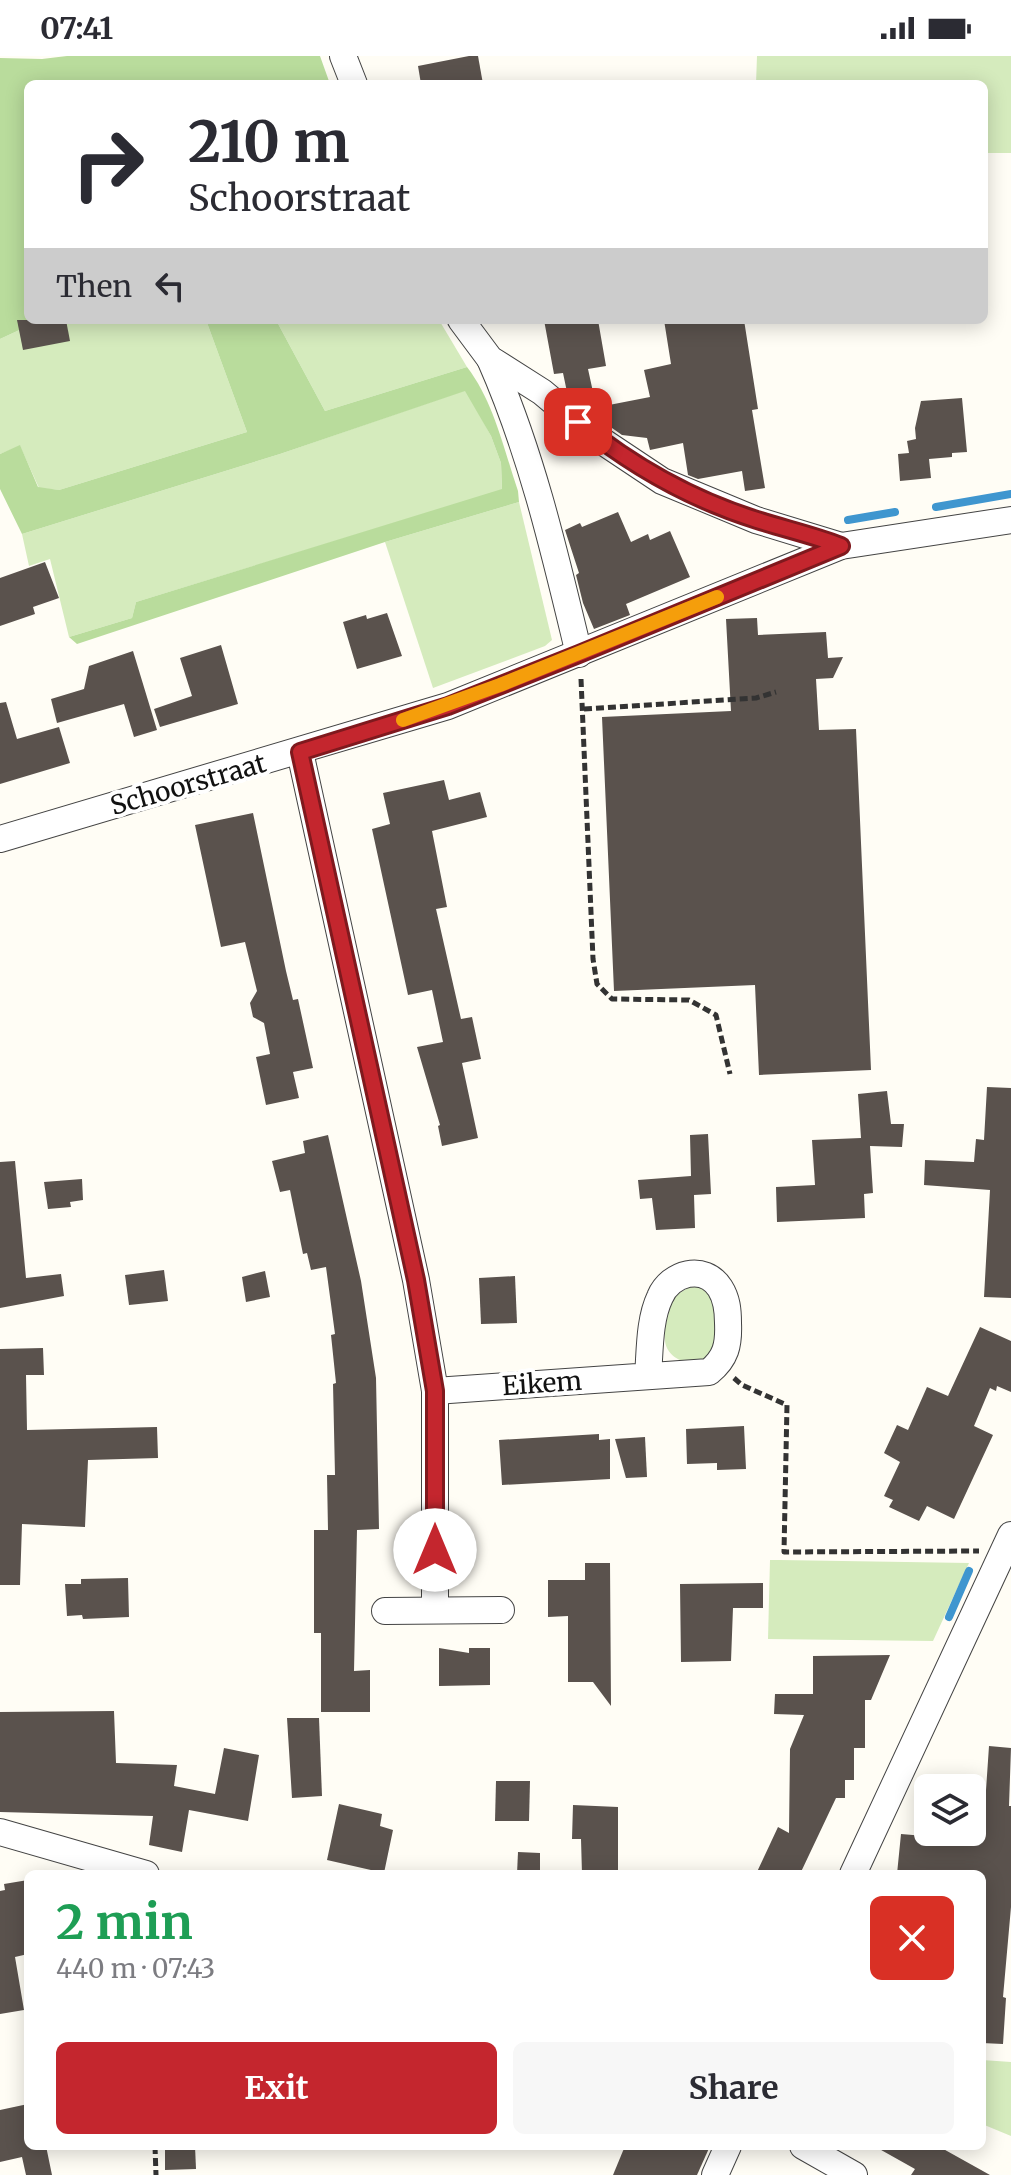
<!DOCTYPE html>
<html lang="en">
<head>
<meta charset="utf-8">
<style>
  body { margin:0; font-family:Merriweather,serif; background:#f7f7f7; color:#2b2b33; height:100vh; display:flex; flex-direction:column; font-size:30px; white-space:nowrap }
  * { box-sizing:border-box; margin:0 }
  p { font-size:26px; color:#7c7c81 }
  .icon { flex:none; width:44px; height:44px; fill:none; stroke:currentColor; stroke-width:2; stroke-linecap:round; stroke-linejoin:round }
  .map { position:relative; flex:1; overflow:hidden }
  .panel { position:absolute; left:24px; top:1814px; width:962px; height:280px; display:flex; flex-direction:column; background:#fff; border-radius:12px; box-shadow:0 4px 20px #0003 }
  .panel>* { flex:none }
  .top-card { position:absolute; left:24px; top:24px; width:964px; height:244px; border-radius:12px; box-shadow:0 4px 20px #0003; background:#fff; color:#2b2b33; overflow:hidden }
  .buttons { position:absolute; left:914px; top:1718px; display:grid; gap:16px }
  .buttons a { display:grid; place-items:center; width:72px; height:72px; border-radius:12px; background:#fff; box-shadow:0 4px 20px #0003; font-size:40px }
  .pin { position:absolute; display:grid; place-items:center; width:68px; height:68px; color:#fff; margin:-34px; border-radius:16px; box-shadow:0 4px 12px #0006 }
  .me { position:absolute; width:88px; margin:-44px; rotate:0deg; stroke-linejoin:round; filter:drop-shadow(0 0 6px #0008) }
  .turn { display:flex; align-items:center; gap:28px; height:168px; padding:0 32px; font-size:36px }
  .turn .icon { width:104px; height:104px; stroke-width:2.5 }
  .turn b { display:block; font-size:56px; line-height:68px }
  .then { display:flex; align-items:center; height:76px; padding:0 32px; background:#0003; gap:16px; font-size:30px }
  .round { display:grid; place-items:center; flex:none; width:84px; height:84px; border-radius:12px; background:#f7f7f7 }
  .overview { display:flex; align-items:center; justify-content:space-between; height:136px; padding:0 32px }
  h1 { font-size:48px; font-weight:700; line-height:60px; color:#1e9e55 }
  .primary-button { display:flex; gap:16px; margin-top:auto; padding:16px 32px }
  .primary-button a { flex:1; height:92px; border-radius:12px; background:#c4262e; color:#fff; font-size:32px; font-weight:700; line-height:92px; text-align:center }
  .primary-button a+a { background:#f7f7f7; color:#2b2b33 }
  .status { display:flex; justify-content:space-between; align-items:center; height:56px; padding:0 40px; background:#fff; direction:ltr }
  .status svg { height:22px; fill:currentColor }
  .map>svg:first-child { display:block }
</style>
</head>
<body>
<div class="status"><b>07:41</b><svg viewBox="0 0 49 12"><path d="M0 12V9h3v3zM5 12V6h3v6zM10 12V3h3v9zM15 12V0h3v12zM26 1h20v11H26zM47 4h2v5h-2z"/></svg></div>
<div class="map">
<svg width="1011" height="2119" viewBox="0 0 1011 2119">
  <rect width="100%" height="100%" fill="#fffdf5"/>
  <g fill="#d5ebbd">
    <polygon points="757,0 1011,0 1011,97 984,97 984,28 756,28"/>
    <polygon points="41,264 206,264 247,376 59,434 39,432 20,390 0,398 0,283"/>
    <polygon points="276,264 439,264 467,311 325,355"/>
    <polygon points="466,334 491,380 501,407 502,434 136,546 132,562 69,581 50,503 29,510 22,478 280,398"/>
    <polygon points="519,446 552,584 545,590 433,632 385,486"/>
    <path d="M 691,1230 L 702,1231 L 715,1244 C 716,1260 723,1286 710,1300 C 697,1314 667,1305 665,1285 C 663,1272 670,1254 673,1241 Z"/>
    <polygon points="770,1504 779,1504 969,1507 933,1585 768,1583"/>
    <polygon points="982,2004 1011,2006 1011,2080 982,2068"/>
  </g>
  <g fill="#b9dc9c">
    <polygon points="67,0 320,0 330,28 28,28 28,264 41,264 0,283 0,2 42,3"/>
    <path d="M 206,264 L 276,264 L 325,355 L 467,311 C 494,346 504,394 518,435 L 519,446 L 385,486 L 77,588 L 69,581 L 132,562 L 136,546 L 502,433 L 501,407 L 491,380 L 465,335 L 280,398 L 22,478 L 0,433 L 0,398 L 20,389 L 38,431 L 59,434 L 247,376 Z"/>
  </g>
  <g fill="none" stroke-linecap="round" stroke-linejoin="round">
    <g stroke="#3f96cf" stroke-width="8">
      <polyline points="936,451 1011,438"/>
      <polyline points="848,464 895,456"/>
      <polyline points="949,1561 969,1515"/>
    </g>
  </g>
  <g fill="#5a524d">
    <polygon points="469,0 478,0 483,28 421,28 418,10"/>
    <polygon points="17,264 66,264 70,285 23,294"/>
    <polygon points="544,264 598,264 606,310 588,313 593,336 573,341 567,336 563,317 554,318"/>
    <polygon points="664,264 744,264 758,353 752,354 765,432 745,435 742,415 698,423 688,419 683,387 650,394 647,382 622,379 612,372 609,349 650,341 644,314 671,308"/>
    <polygon points="962,342 967,396 952,397 952,401 929,403 931,422 900,425 898,398 909,397 907,385 916,383 915,372 921,345"/>
    <polygon points="618,456 631,486 648,478 650,484 670,475 690,521 626,548 630,559 594,573 583,547 576,519 579,517 565,474 580,467 582,471"/>
    <polygon points="45,506 59,542 33,551 35,558 0,570 0,522"/>
    <polygon points="387,557 402,600 357,613 343,566 366,559 367,563"/>
    <polygon points="757,562 758,579 826,576 828,602 843,601 833,622 816,623 819,674 856,673 871,1014 759,1019 755,929 614,935 602,661 731,655 726,563"/>
    <polygon points="221,589 238,648 160,671 154,653 192,640 180,602"/>
    <polygon points="133,595 157,674 134,681 124,648 57,667 51,643 84,633 89,610"/>
    <polygon points="6,646 17,683 59,671 70,707 0,728 0,647"/>
    <polygon points="444,724 449,744 480,736 487,761 432,775 447,851 436,853 461,963 472,961 481,1003 462,1007 478,1082 442,1090 438,1070 440,1069 417,991 443,986 432,934 408,939 372,773 390,768 383,737"/>
    <polygon points="253,757 286,915 293,944 298,943 313,1012 293,1016 299,1042 266,1049 256,1001 270,998 264,967 253,961 250,947 257,935 245,886 221,891 195,769"/>
    <polygon points="987,1031 1011,1032 1011,1242 984,1241 990,1134 924,1129 925,1104 974,1106 976,1083 984,1084"/>
    <polygon points="887,1035 891,1068 904,1068 902,1091 870,1090 873,1137 864,1138 865,1162 777,1166 776,1131 815,1129 812,1084 861,1082 858,1038"/>
    <polygon points="708,1078 711,1138 694,1139 695,1172 656,1174 652,1142 640,1143 638,1124 691,1120 690,1079"/>
    <polygon points="328,1079 361,1225 376,1322 379,1473 357,1474 354,1615 370,1614 370,1656 321,1656 321,1577 314,1577 314,1474 328,1474 327,1419 335,1419 333,1328 336,1327 331,1279 335,1278 326,1211 311,1214 307,1197 303,1198 290,1134 280,1136 272,1105 305,1097 303,1085"/>
    <polygon points="15,1105 26,1222 61,1218 64,1240 0,1252 0,1106"/>
    <polygon points="82,1123 83,1144 70,1146 71,1151 48,1153 44,1126"/>
    <polygon points="164,1214 168,1245 129,1249 125,1219"/>
    <polygon points="265,1215 270,1241 246,1246 242,1221"/>
    <polygon points="515,1220 517,1267 481,1268 479,1222"/>
    <polygon points="980,1271 1011,1285 1011,1336 997,1330 996,1335 990,1332 974,1370 993,1379 954,1463 927,1450 919,1465 889,1451 893,1444 884,1440 900,1406 884,1397 897,1369 908,1374 927,1331 948,1340"/>
    <polygon points="43,1292 44,1319 26,1319 27,1374 157,1371 158,1402 88,1404 85,1471 22,1468 20,1529 0,1529 0,1293"/>
    <polygon points="744,1370 746,1413 717,1414 717,1407 687,1408 686,1373"/>
    <polygon points="599,1378 599,1384 610,1383 610,1423 502,1429 499,1384"/>
    <polygon points="645,1381 647,1421 626,1422 615,1383"/>
    <polygon points="585,1507 610,1507 611,1650 593,1626 568,1626 568,1560 548,1561 548,1524 585,1524"/>
    <polygon points="128,1522 129,1561 83,1563 82,1559 67,1560 65,1528 81,1528 81,1523"/>
    <polygon points="763,1527 763,1552 733,1552 731,1605 681,1606 680,1528"/>
    <polygon points="439,1592 469,1597 469,1592 490,1592 490,1629 439,1630"/>
    <polygon points="890,1599 871,1644 865,1644 865,1692 854,1692 854,1724 845,1724 845,1742 836,1742 800,1818 756,1818 778,1771 789,1777 790,1693 804,1659 774,1658 775,1638 813,1638 813,1600"/>
    <polygon points="114,1655 116,1707 177,1709 174,1730 215,1738 224,1692 259,1699 248,1765 189,1754 182,1796 149,1789 153,1760 0,1756 0,1656"/>
    <polygon points="287,1662 319,1662 322,1740 292,1742"/>
    <polygon points="989,1690 1011,1692 1009,1750 1011,1750 1011,1851 1003,1941 1006,1942 1003,1988 982,1987 982,1818 897,1818 901,1778 972,1784 972,1749 985,1749"/>
    <polygon points="496,1725 530,1725 529,1765 495,1765"/>
    <polygon points="339,1748 382,1758 380,1770 393,1774 384,1817 327,1804"/>
    <polygon points="573,1749 618,1751 618,1818 582,1818 581,1783 572,1783"/>
    <polygon points="518,1796 540,1797 540,1818 517,1818"/>
    <polygon points="28,1824 28,1898 15,1901 24,1954 0,1958 0,1835 5,1834 4,1828"/>
    <polygon points="28,2048 28,2090 46,2090 52,2119 26,2119 22,2101 0,2106 0,2054"/>
    <polygon points="165,2090 195,2090 196,2113 165,2114"/>
    <polygon points="625,2090 710,2090 697,2119 613,2119"/>
    <polygon points="874,2090 938,2090 990,2119 911,2119 915,2113"/>
  </g>
  <g fill="none" stroke-linecap="round" stroke-linejoin="round">
    <g stroke="#444" stroke-width="28">
      <g id="minor">
        <polyline points="343,0 354,28"/>
        <polyline points="461,264 490,303 542,336 596,381 662,425 756,464 841,490"/>
        <path d="M 490,303 C 532,398 555,498 579,598"/>
        <polyline points="300,696 416,1224 435,1335 435,1554"/>
        <polyline points="0,783 448,650 841,490 1011,464"/>
        <path d="M 435,1335 L 709,1316 C 726,1302 729,1289 728,1267 C 728,1254 727,1243 720,1232 C 704,1207 670,1217 660,1241 C 649,1264 650,1295 648,1320"/>
        <polyline points="385,1555 501,1554"/>
        <polyline points="0,1776 146,1818"/>
        <polyline points="853,1818 1011,1479"/>
        <polyline points="803,2090 854,2119"/>
        <polyline points="715,2119 728,2090"/>
      </g>
    </g>
    <g stroke="#333" stroke-width="5" stroke-dasharray="8 4" stroke-linecap="butt">
      <polyline points="581,623 593,903 597,928 612,943 689,944 716,959 730,1018"/>
      <polyline points="584,653 756,642 776,636"/>
      <polyline points="734,1322 742,1329 787,1349 784,1496 979,1495"/>
      <polyline points="155,2090 156,2119"/>
    </g>
    <use href="#minor" stroke="#fff" stroke-width="26"/>
  </g>
  <g fill="none" stroke-linecap="round" stroke-linejoin="round">
    <g stroke="#7f191e" stroke-width="20">
      <path id="route" d="M 435,1494 L 435,1335 L 416,1224 L 300,696 L 448,650 L 579,598 L 841,490 C 813,479 785,473 757,464 C 690,443 632,410 578,366"/>
    </g>
    <use href="#route" stroke="#c4262e" stroke-width="14"/>
    <polyline stroke="#f59e0b" stroke-width="14" points="403,664 500,629 717,541"/>
  </g>
  <g text-anchor="middle" dominant-baseline="central" stroke-width="8" stroke-linejoin="round" paint-order="stroke">
    <g font-size="26" fill="#111" stroke="#fff">
      <text transform="translate(188 728) rotate(-16)">Schoorstraat</text>
      <text transform="translate(542 1327) rotate(-4)">Eikem</text>
    </g>
  </g>
</svg>
<div class="buttons">
<a><svg class="icon" aria-label="layers" viewBox="0 0 24 24"><path d="M12 4l9 5-9 5-9-5zM3 14l9 5 9-5"/></svg></a>
</div>
<div class="pin" style="left:578px;top:366px;background:#d93025"><svg class="icon" aria-label="arrive" viewBox="0 0 24 24"><path d="M6 21V4h12l-3 4 3 4H6"/></svg></div>
<svg class="me" style="left:435px;top:1494px" viewBox="-20 -20 40 40"><circle r="19" fill="#fff"/><path d="M0-13L10 11 0 6-10 11z" fill="#c4262e"/></svg>
<div class="top-card">
<div class="turn"><svg class="icon" aria-label="right" viewBox="0 0 24 24"><path d="M7 20v-9h11M14 6l5 5-5 5"/></svg><div><b>210 m</b>Schoorstraat</div></div>
<div class="then">Then<svg class="icon" aria-label="left" viewBox="0 0 24 24"><path d="M17 20v-9H6M10 6l-5 5 5 5"/></svg></div>
</div>
<section class="panel">
<div class="overview"><div><h1>2 min</h1><p>440 m · 07:43</p></div><a class="round" style="background:#d93025;color:#fff"><svg class="icon" aria-label="close" viewBox="0 0 24 24"><path d="M6 6l12 12M18 6L6 18"/></svg></a></div>
<div class="primary-button"><a>Exit</a><a>Share</a></div>
</section>
</div>
</body>
</html>
